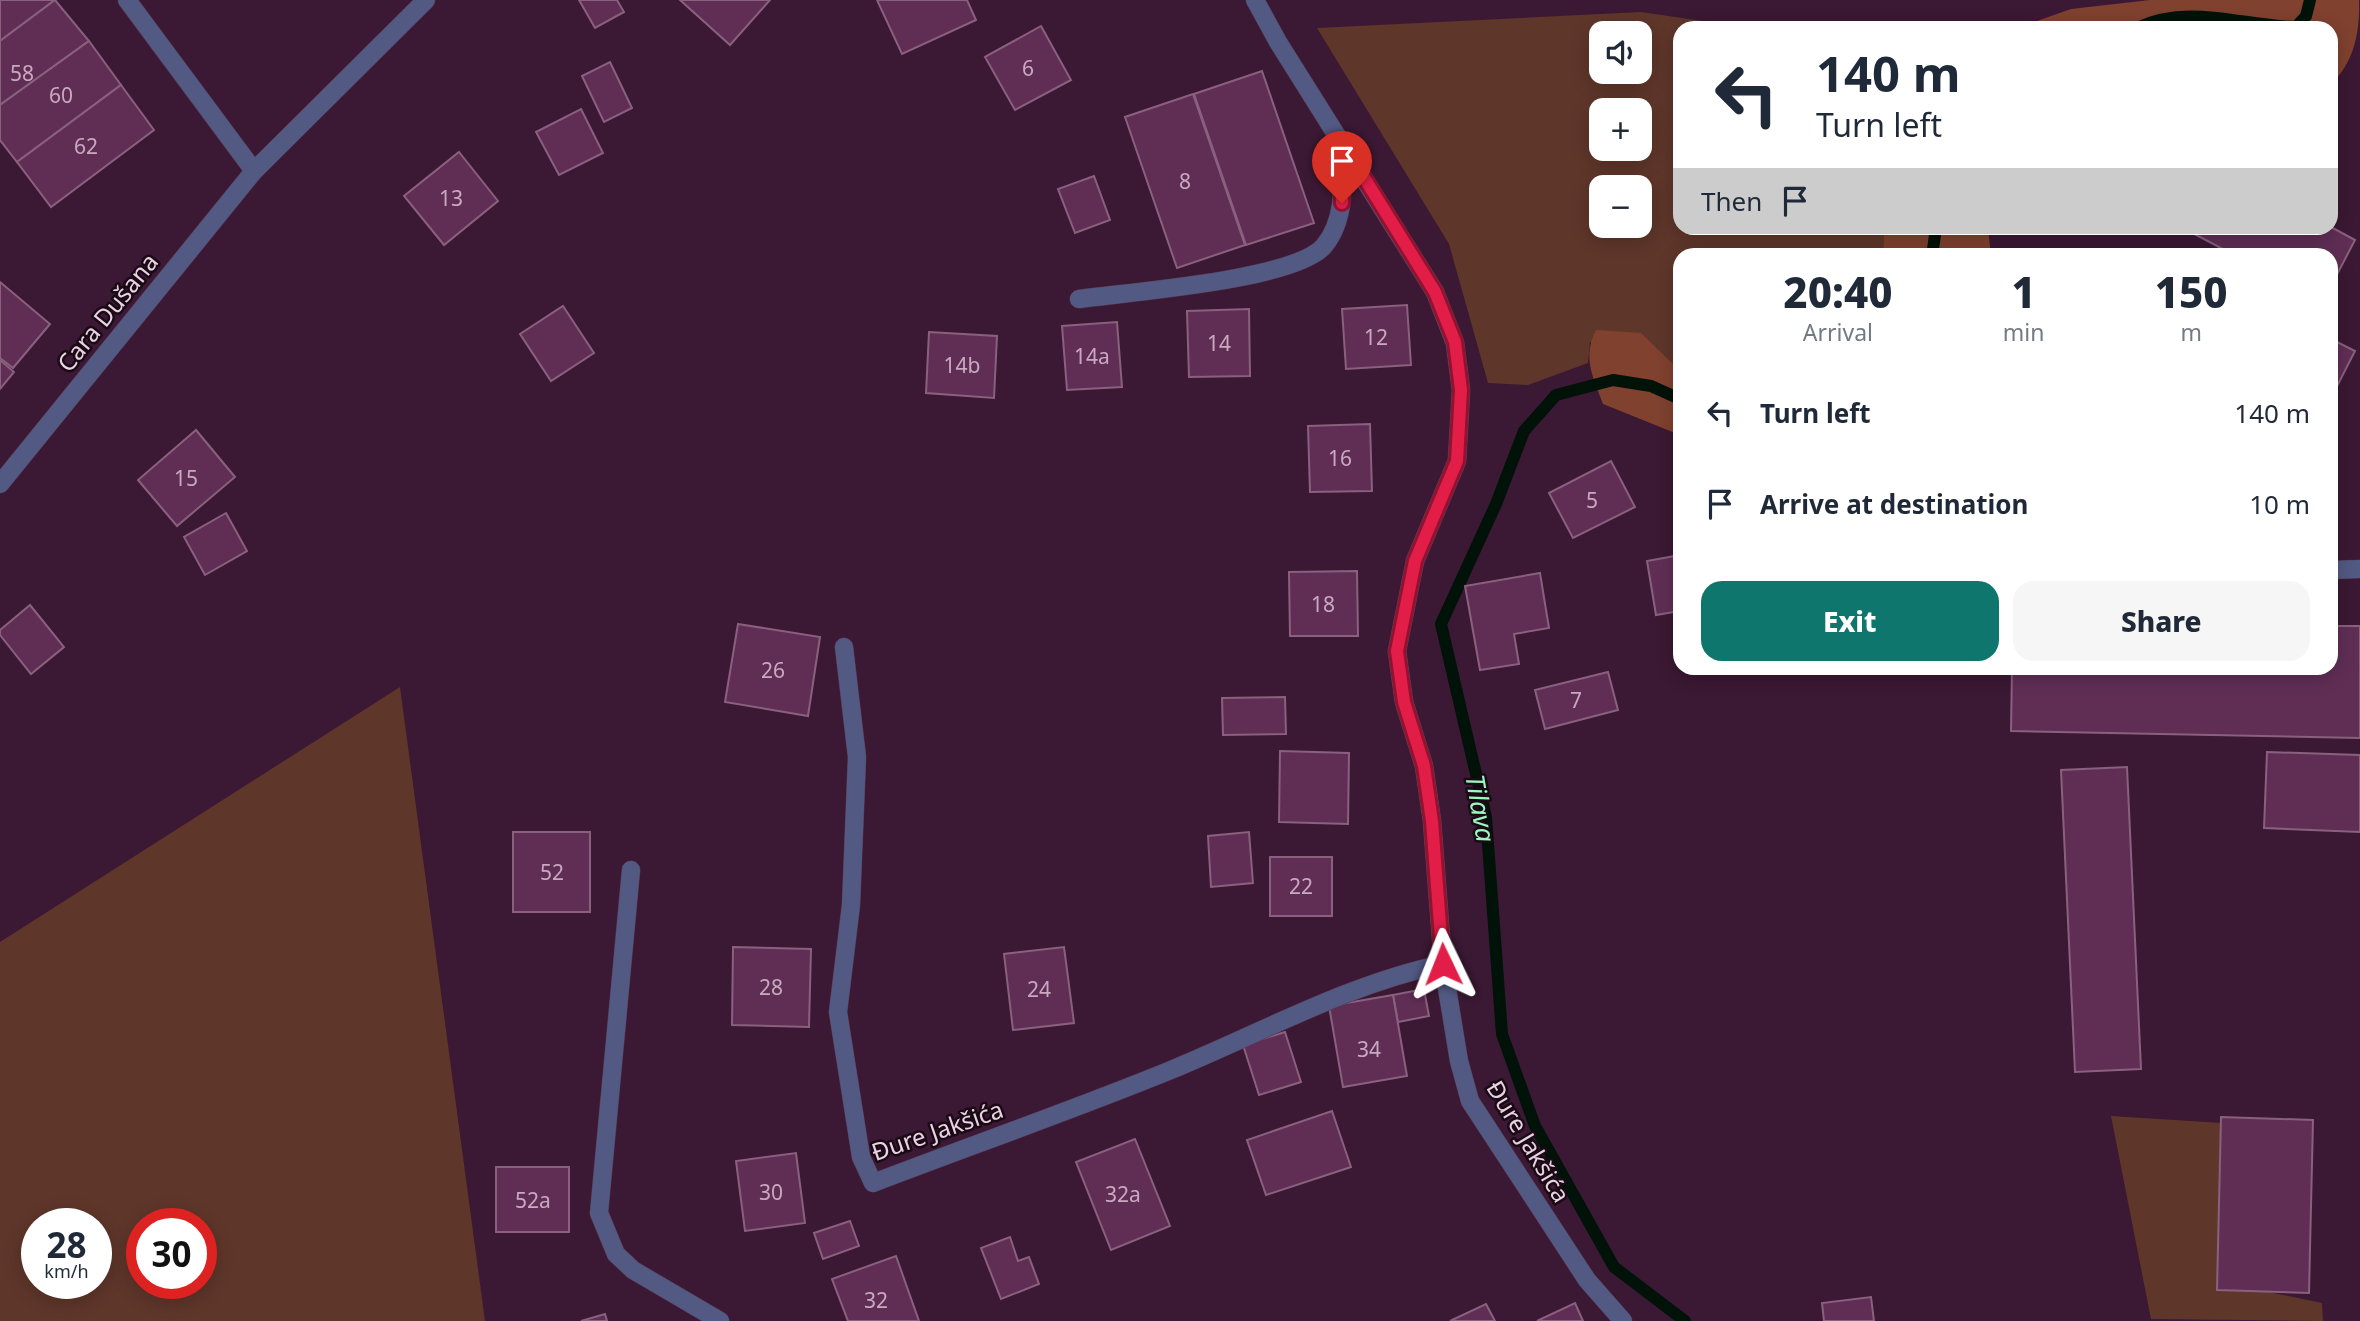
<!DOCTYPE html>
<html lang="en">
<head>
<meta charset="utf-8">
<style>
  body { margin:0; font-family:"Noto Sans",sans-serif; background:#f6f6f7; color:#1f2937; height:100vh; display:flex; flex-direction:column; font-size:26px; white-space:nowrap }
  * { box-sizing:border-box; margin:0 }
  p { font-size:23px; color:#747a83 }
  .icon { flex:none; width:38px; height:38px; fill:none; stroke:currentColor; stroke-width:2; stroke-linecap:round; stroke-linejoin:round }
  .map { position:relative; flex:1; overflow:hidden }
  .drawer { position:absolute; left:1673px; top:248px; width:665px; height:427px; display:flex; flex-direction:column; background:#fff; border-radius:21px; box-shadow:0 4px 18px #0003 }
  .drawer>* { flex:none }
  .top-card { position:absolute; left:1673px; top:21px; width:665px; height:214px; border-radius:21px; box-shadow:0 4px 18px #0003; background:#fff; color:#1f2937; overflow:hidden }
  .fabs { position:absolute; left:1589px; top:21px; display:grid; gap:14px }
  .fabs a { display:grid; place-items:center; width:63px; height:63px; border-radius:14px; background:#fff; box-shadow:0 4px 18px #0003; font-size:35px }
  .speed { position:absolute; left:21px; top:1208px; display:flex; gap:14px; font-size:35px; font-weight:700; text-align:center }
  .speed>* { display:grid; place-content:center; width:91px; height:91px; border-radius:50%; background:#fff; box-shadow:0 4px 18px #0003; line-height:1 }
  .speed small { font-size:18px; font-weight:400 }
  .speed .limit { border:10px solid #d22; background:#fff; color:#111 }
  .pin { position:absolute; display:grid; place-items:center; width:60px; height:60px; color:#fff; margin:-72px -30px; border-radius:50% 50% 50% 0; rotate:-45deg; box-shadow:0 0 7px #0007 }
  .pin .icon { rotate:45deg }
  .me { position:absolute; width:77px; margin:-38px; rotate:358deg; stroke-linejoin:round; filter:drop-shadow(0 0 5px #0008) }
  .turn { display:flex; align-items:center; gap:24px; height:147px; padding:0 28px; font-size:32px }
  .turn .icon { width:91px; height:91px; stroke-width:2.5 }
  .turn b { display:block; font-size:49px; line-height:60px }
  .then { display:flex; align-items:center; height:66px; padding:0 28px; background:#0003; gap:14px; font-size:26px }
  .eta { display:flex; justify-content:space-evenly; align-items:center; height:119px; text-align:center }
  .eta b { font-size:42px; font-weight:800; line-height:49px }
  .button { display:flex; gap:14px; margin-top:auto; padding:14px 28px }
  .button a { flex:1; height:80px; border-radius:21px; background:#0f766e; color:#fff; font-size:28px; font-weight:800; line-height:80px; text-align:center }
  .button a+a { background:#f6f6f7; color:#1f2937 }
  ul { padding:0; list-style:none }
  li { display:flex; align-items:center; gap:21px; height:91px; padding:0 28px }
  li div { flex:1 }
  li b { display:block; font-size:26px }
  li em { font-style:normal }
  .map>svg:first-child { display:block }
</style>
</head>
<body>
<div class="map">
<svg width="2360" height="1321" viewBox="0 0 2360 1321">
  <rect width="100%" height="100%" fill="#3b1833"/>
  <g fill="#5f362a" fill-rule="evenodd">
    <path d="M 1641,12 L 1750,28 L 1680,28 L 1680,228 L 1884,228 L 1883,255 L 1680,256 L 1680,371 L 1671,365 L 1590,342 L 1588,363 L 1528,385 L 1488,383 L 1449,244 L 1317,28 ZM 1601,33 L 1640,33 L 1640,72 L 1601,72 ZM 1601,110 L 1640,110 L 1640,149 L 1601,149 ZM 1601,187 L 1640,187 L 1640,226 L 1601,226 Z"/>
    <path d="M 400,687 L 485,1321 L 0,1321 L 0,942 ZM 37,1223 L 96,1223 L 96,1283 L 37,1283 ZM 142,1223 L 201,1223 L 201,1283 L 142,1283 Z"/>
    <polygon points="2111,1116 2253,1125 2254,1289 2322,1303 2323,1321 2151,1319"/>
  </g>
  <g fill="#80412f">
    <path d="M 2150,0 L 2359,0 C 2360,30 2355,62 2331,84 L 2331,28 L 2017,28 L 2071,9 Z"/>
    <polygon points="1884,228 1988,228 1991,255 1883,255"/>
    <path d="M 1596,330 L 1641,333 L 1680,371 L 1680,435 L 1603,404 C 1593,377 1582,357 1596,330 Z"/>
  </g>
  <g fill="none" stroke-linecap="round" stroke-linejoin="round">
    <g stroke="#011308" stroke-width="12">
      <path d="M 2137,28 C 2188,3 2243,26 2296,27 L 2306,16 L 2310,0"/>
      <polyline points="1932,256 1936,228"/>
      <polyline points="1680,399 1651,386 1613,380 1556,395 1524,431 1496,504 1441,624 1486,817 1502,1034 1535,1126 1614,1267 1685,1321"/>
    </g>
  </g>
  <g fill="#602e55" stroke="#89607e" stroke-width="2">
    <polygon points="0,0 55,0 0,41"/>
    <polygon points="55,0 89,41 0,105 0,41"/>
    <polygon points="579,0 617,0 624,12 595,28"/>
    <polygon points="680,0 770,0 730,45"/>
    <polygon points="877,0 967,0 976,20 902,54"/>
    <polygon points="1041,26 1071,80 1015,110 985,57"/>
    <polygon points="89,41 121,85 17,162 0,140 0,105"/>
    <polygon points="610,62 632,108 604,122 582,76"/>
    <polygon points="1262,71 1314,223 1246,245 1194,94"/>
    <polygon points="121,85 154,130 51,207 17,162"/>
    <polygon points="1193,94 1245,245 1177,268 1125,117"/>
    <polygon points="581,109 603,153 559,175 536,132"/>
    <polygon points="459,152 498,201 444,245 404,196"/>
    <polygon points="1094,176 1110,220 1075,233 1058,189"/>
    <polygon points="2331,227 2355,240 2331,286 2331,256 2236,256 2183,228"/>
    <polygon points="0,282 50,324 13,368 0,358"/>
    <polygon points="1407,305 1411,365 1346,369 1342,309"/>
    <polygon points="563,306 594,353 551,381 520,334"/>
    <polygon points="1249,309 1250,376 1189,377 1187,311"/>
    <polygon points="1117,322 1122,387 1067,390 1062,326"/>
    <polygon points="929,332 997,336 994,398 926,393"/>
    <polygon points="2331,339 2355,351 2331,398"/>
    <polygon points="0,360 14,372 0,389"/>
    <polygon points="1370,424 1372,491 1310,492 1308,426"/>
    <polygon points="196,430 235,477 177,526 138,480"/>
    <polygon points="1611,461 1635,507 1573,538 1549,493"/>
    <polygon points="226,513 247,551 205,575 184,537"/>
    <polygon points="1680,555 1680,611 1656,615 1647,561"/>
    <polygon points="1357,571 1358,636 1290,636 1289,572"/>
    <polygon points="1540,573 1549,628 1514,634 1519,664 1480,670 1465,586"/>
    <polygon points="30,605 64,647 31,674 0,635 0,630"/>
    <polygon points="738,624 820,637 808,716 725,702"/>
    <polygon points="2331,626 2360,626 2360,738 2011,731 2012,668 2331,668"/>
    <polygon points="1608,672 1618,710 1545,729 1535,690"/>
    <polygon points="1285,697 1286,734 1223,735 1222,698"/>
    <polygon points="1280,751 1349,753 1348,824 1279,822"/>
    <polygon points="2267,752 2360,755 2360,832 2264,828"/>
    <polygon points="2127,767 2141,1069 2075,1072 2061,770"/>
    <rect x="513" y="832" width="77" height="80"/>
    <polygon points="1249,832 1253,883 1211,887 1208,836"/>
    <rect x="1270" y="857" width="62" height="59"/>
    <polygon points="733,947 811,949 809,1027 732,1025"/>
    <polygon points="1064,947 1074,1023 1013,1030 1004,954"/>
    <polygon points="1424,989 1429,1016 1398,1022 1393,995"/>
    <polygon points="1393,995 1407,1076 1343,1087 1329,1006"/>
    <polygon points="1285,1032 1301,1082 1259,1095 1243,1045"/>
    <polygon points="1332,1111 1351,1167 1266,1195 1247,1140"/>
    <polygon points="2221,1117 2313,1120 2309,1293 2217,1290"/>
    <polygon points="1135,1139 1170,1226 1111,1250 1076,1162"/>
    <polygon points="796,1153 805,1223 745,1231 736,1161"/>
    <rect x="496" y="1167" width="73" height="65"/>
    <polygon points="850,1221 859,1246 823,1259 814,1233"/>
    <polygon points="1010,1237 1018,1261 1029,1257 1039,1284 1001,1299 981,1248"/>
    <polygon points="896,1256 919,1321 848,1321 832,1279"/>
    <polygon points="1871,1297 1874,1321 1824,1321 1822,1303"/>
    <polygon points="1575,1303 1583,1321 1537,1321"/>
    <polygon points="1486,1304 1495,1321 1450,1321"/>
    <polygon points="605,1314 607,1321 581,1321"/>
  </g>
  <g fill="none" stroke-linecap="round" stroke-linejoin="round">
    <g stroke="#57364f" stroke-width="19">
      <g id="minor">
        <polyline points="127,0 254,171"/>
        <polyline points="1255,0 1278,42 1435,292 1455,343 1461,390 1457,461 1415,561 1397,651 1404,702 1424,766 1432,821 1443,964 1459,1061 1470,1101 1587,1280 1623,1321"/>
        <path d="M 1079,299 C 1129,292 1295,280 1324,246 C 1348,217 1342,176 1342,142"/>
        <polyline points="0,484 254,171 426,0"/>
        <polyline points="2331,570 2360,569"/>
        <path d="M 844,647 L 857,757 L 851,905 L 838,1012 L 861,1157 L 873,1183 C 972,1145 1073,1110 1171,1070 C 1261,1033 1348,984 1443,964"/>
        <polyline points="631,870 599,1213 616,1254 633,1270 720,1321"/>
      </g>
    </g>
    <use href="#minor" stroke="#525983" stroke-width="18"/>
  </g>
  <g fill="none" stroke-linecap="round" stroke-linejoin="round">
    <g stroke="#92132f" stroke-width="18">
      <polyline id="route" points="1342,203 1342,142 1435,292 1455,342 1461,390 1457,461 1415,561 1397,651 1404,702 1424,766 1432,821 1443,964"/>
    </g>
    <use href="#route" stroke="#e11d48" stroke-width="12"/>
  </g>
  <g text-anchor="middle" dominant-baseline="central" stroke-width="5" stroke-linejoin="round" paint-order="stroke">
    <g font-size="21" fill="#c8a9c0">
      <text x="1028" y="68">6</text>
      <text x="22" y="73">58</text>
      <text x="61" y="95">60</text>
      <text x="86" y="146">62</text>
      <text x="1185" y="181">8</text>
      <text x="451" y="198">13</text>
      <text x="1376" y="337">12</text>
      <text x="1219" y="343">14</text>
      <text x="1092" y="356">14a</text>
      <text x="962" y="365">14b</text>
      <text x="1340" y="458">16</text>
      <text x="186" y="478">15</text>
      <text x="1592" y="500">5</text>
      <text x="1323" y="604">18</text>
      <text x="773" y="670">26</text>
      <text x="1576" y="700">7</text>
      <text x="552" y="872">52</text>
      <text x="1301" y="886">22</text>
      <text x="771" y="987">28</text>
      <text x="1039" y="989">24</text>
      <text x="1369" y="1049">34</text>
      <text x="771" y="1192">30</text>
      <text x="1123" y="1194">32a</text>
      <text x="533" y="1200">52a</text>
      <text x="876" y="1300">32</text>
    </g>
    <g font-size="24" fill="#ead2e3" stroke="#190a15">
      <text transform="translate(107 312) rotate(-51)">Cara Dušana</text>
      <text transform="translate(937 1130) rotate(-19)">Đure Jakšića</text>
      <text transform="translate(1529 1141) rotate(59)">Đure Jakšića</text>
    </g>
    <g font-size="26" font-style="italic" fill="#9af9bf" stroke="#190a15">
      <text transform="translate(1481 808) rotate(80)">Tilava</text>
    </g>
  </g>
</svg>
<div class="fabs">
<a><svg class="icon" aria-label="sound" viewBox="0 0 24 24"><path d="M4 9h4l5-4v14l-5-4H4zM17 9q2 3 0 6"/></svg></a>
<a>+</a>
<a>−</a>
</div>
<div class="speed"><div>28<small>km/h</small></div><div class="limit">30</div></div>
<div class="pin" style="left:1342px;top:203px;background:#d93025"><svg class="icon" aria-label="arrive" viewBox="0 0 24 24"><path d="M6 21V4h12l-3 4 3 4H6"/></svg></div>
<svg class="me" style="left:1443px;top:964px" viewBox="-20 -20 40 40"><path d="M0-17L14 15 0 8-14 15z" fill="#e11d48" stroke="#fff" stroke-width="4"/></svg>
<div class="top-card">
<div class="turn"><svg class="icon" aria-label="left" viewBox="0 0 24 24"><path d="M17 20v-9H6M10 6l-5 5 5 5"/></svg><div><b>140 m</b>Turn left</div></div>
<div class="then">Then<svg class="icon" aria-label="arrive" viewBox="0 0 24 24"><path d="M6 21V4h12l-3 4 3 4H6"/></svg></div>
</div>
<section class="drawer">
<div class="eta">
<div><b>20:40</b><p>Arrival</p></div>
<div><b>1</b><p>min</p></div>
<div><b>150</b><p>m</p></div>
</div>
<ul>
<li><svg class="icon" aria-label="left" viewBox="0 0 24 24"><path d="M17 20v-9H6M10 6l-5 5 5 5"/></svg><div><b>Turn left</b></div><em>140 m</em></li>
<li><svg class="icon" aria-label="arrive" viewBox="0 0 24 24"><path d="M6 21V4h12l-3 4 3 4H6"/></svg><div><b>Arrive at destination</b></div><em>10 m</em></li>
</ul>
<div class="button"><a>Exit</a><a>Share</a></div>
</section>
</div>
</body>
</html>
